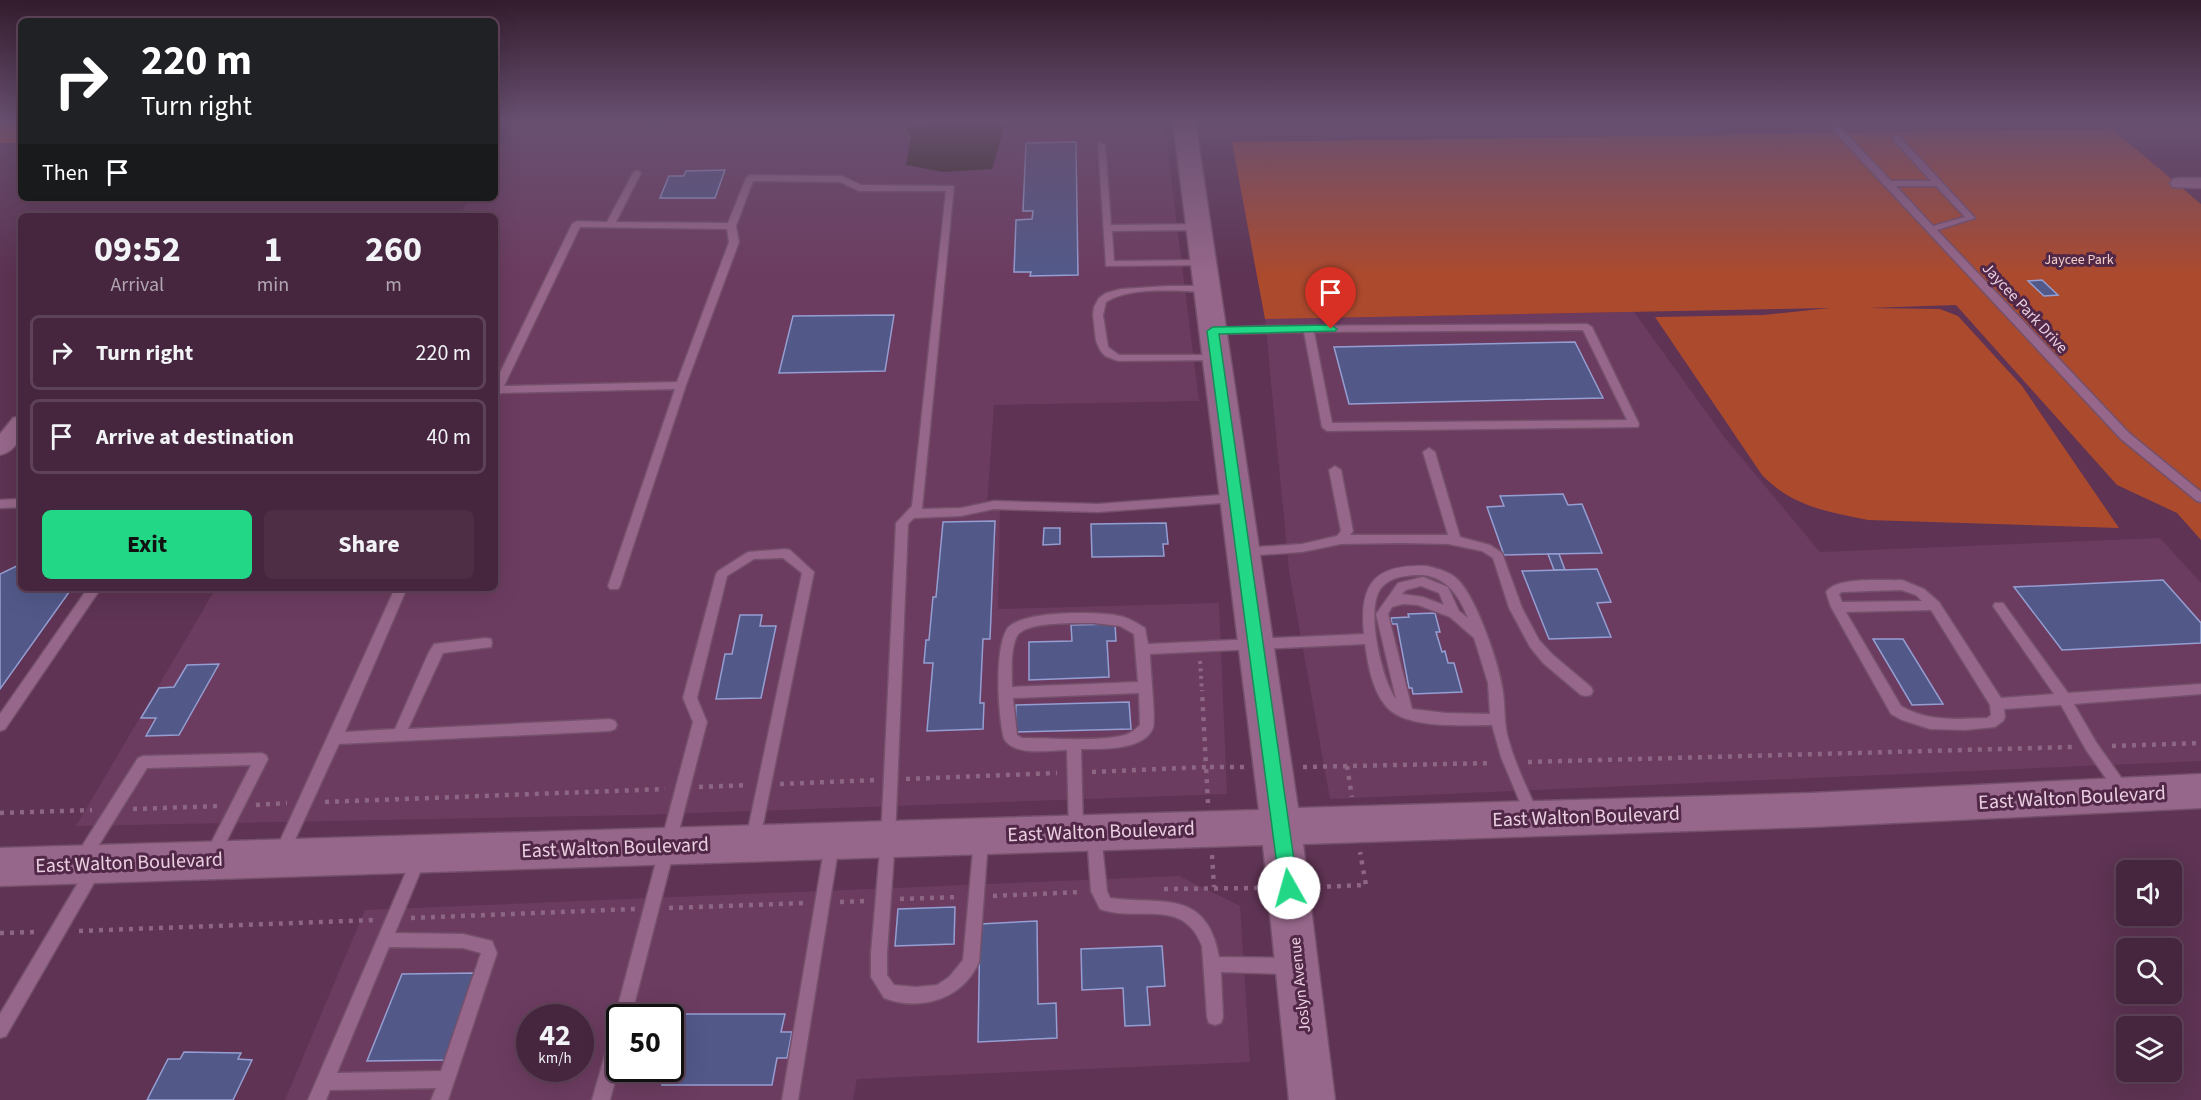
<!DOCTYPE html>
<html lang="en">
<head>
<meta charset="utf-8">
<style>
  body { margin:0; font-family:"Source Sans 3",sans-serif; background:#4d2e45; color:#f1f3f6; height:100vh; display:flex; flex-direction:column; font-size:22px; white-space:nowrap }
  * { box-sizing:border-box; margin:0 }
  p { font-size:20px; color:#b0a5b0 }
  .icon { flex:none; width:33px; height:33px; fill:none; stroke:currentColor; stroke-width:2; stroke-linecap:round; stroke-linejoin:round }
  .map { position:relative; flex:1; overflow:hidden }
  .panel { position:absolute; left:18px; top:213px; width:480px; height:378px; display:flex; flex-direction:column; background:#46263e; border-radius:9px; box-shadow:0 6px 24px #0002,0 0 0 2px #5e4358 }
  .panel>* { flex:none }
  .hud { position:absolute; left:18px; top:18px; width:480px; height:183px; border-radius:9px; box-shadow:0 6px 24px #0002,0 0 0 2px #5e4358; background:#202124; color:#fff; overflow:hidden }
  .buttons { position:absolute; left:2116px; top:860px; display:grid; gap:12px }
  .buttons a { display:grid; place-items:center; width:66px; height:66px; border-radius:9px; background:#46263e; box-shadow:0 6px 24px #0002,0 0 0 2px #5e4358; font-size:30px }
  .speed { position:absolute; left:516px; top:1004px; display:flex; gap:12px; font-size:30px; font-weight:700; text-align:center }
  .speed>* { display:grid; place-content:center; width:78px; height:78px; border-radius:50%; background:#46263e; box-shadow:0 6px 24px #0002,0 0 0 2px #5e4358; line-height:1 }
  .speed small { font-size:15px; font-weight:400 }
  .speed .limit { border:3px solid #111; border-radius:9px; background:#fff; color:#111 }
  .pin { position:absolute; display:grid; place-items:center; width:51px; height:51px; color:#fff; margin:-62px -26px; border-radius:50% 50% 50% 0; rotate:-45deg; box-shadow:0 0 6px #0007 }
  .pin .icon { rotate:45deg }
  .me { position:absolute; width:66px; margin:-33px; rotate:353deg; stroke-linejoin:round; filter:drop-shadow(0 0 4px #0008) }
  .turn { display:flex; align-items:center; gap:21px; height:126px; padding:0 24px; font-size:27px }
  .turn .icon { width:78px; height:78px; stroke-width:2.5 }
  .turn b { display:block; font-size:42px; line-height:51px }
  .then { display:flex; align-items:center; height:57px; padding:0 24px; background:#0003; gap:12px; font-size:22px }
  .eta { display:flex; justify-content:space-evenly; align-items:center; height:102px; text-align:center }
  .eta b { font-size:36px; font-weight:700; line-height:42px }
  .button { display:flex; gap:12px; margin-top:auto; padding:12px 24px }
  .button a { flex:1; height:69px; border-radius:9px; background:#22d887; color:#111; font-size:24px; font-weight:700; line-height:69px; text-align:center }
  .button a+a { background:#4d2e45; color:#f1f3f6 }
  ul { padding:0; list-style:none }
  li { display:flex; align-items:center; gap:18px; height:75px; margin:0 12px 9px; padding:0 12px; border:3px solid #5e4358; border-radius:9px }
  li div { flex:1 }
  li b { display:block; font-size:22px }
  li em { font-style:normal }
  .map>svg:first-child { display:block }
</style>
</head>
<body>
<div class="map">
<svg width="2201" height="1100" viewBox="0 0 2201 1100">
  <rect width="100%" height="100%" fill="#5e3353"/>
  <g fill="#6c3c60" fill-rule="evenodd">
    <polygon points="778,121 1164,121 1199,401 994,405 987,507 1000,508 998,609 1219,603 1227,794 640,815 76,826 216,588 495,588 495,216 459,216 470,198 495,198 495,156 513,126"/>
    <polygon points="1634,312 1725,438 1820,552 2160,538 2201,583 2201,761 1330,799 1289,571 1265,319"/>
    <path d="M 1179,876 L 1240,906 L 1250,1062 L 857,1079 L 853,1100 L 285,1100 L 365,910 ZM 530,1017 L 580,1017 L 580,1068 L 530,1068 ZM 620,1017 L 670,1017 L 670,1068 L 620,1068 Z"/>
  </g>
  <g fill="#ac4a2e">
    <rect x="0" y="121" width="21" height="22"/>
    <polygon points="495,121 778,121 495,126"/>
    <path d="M 2112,129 L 2201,204 L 2201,540 L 2177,513 L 2117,485 L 1956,305 L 1868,308 L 1940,309 L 1958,316 L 2022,386 L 2119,528 L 1868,520 C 1827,512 1792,506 1762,475 L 1655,317 L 1763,315 L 1830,308 L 1265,319 L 1232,142 Z"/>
  </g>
  <polygon fill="#2e2a16" points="990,122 1002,124 1004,129 992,169 943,172 906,165 911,136 905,130 907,129 928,123"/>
  <g fill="#525989" stroke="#959ed2" stroke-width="1.5">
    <polygon points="1076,142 1078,275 1030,276 1031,272 1014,272 1016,220 1032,219 1033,211 1023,211 1026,143"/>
    <polygon points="725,170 715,198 660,198 669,176 684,176 686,171"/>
    <polygon points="2042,280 2058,295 2044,296 2028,281"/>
    <polygon points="894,315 885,371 779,373 793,316"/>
    <polygon points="1575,342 1603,398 1349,404 1334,347"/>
    <polygon points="1563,494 1568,505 1582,504 1602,553 1504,555 1487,507 1504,506 1500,496"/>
    <polygon points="995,521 990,639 983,639 980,703 984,703 983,729 927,731 933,663 924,663 926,640 929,640 933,597 936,597 943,522"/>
    <polygon points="1166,523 1168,544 1163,544 1164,556 1092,557 1091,524"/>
    <polygon points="1044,528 1060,528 1060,544 1043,545"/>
    <polygon points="1548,554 1559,554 1565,570 1554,570"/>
    <polygon points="21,564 21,588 72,588 0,689 0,574"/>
    <polygon points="1597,569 1611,602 1597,603 1611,637 1549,639 1522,571"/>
    <polygon points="2163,580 2201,623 2201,643 2062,650 2014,587"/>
    <polygon points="1435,613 1440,632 1436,632 1442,652 1445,651 1448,663 1454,663 1462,692 1413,694 1412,688 1409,688 1397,624 1392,624 1391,618 1409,617 1408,614"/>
    <polygon points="740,615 762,615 760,626 776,626 761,698 716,699 725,654 732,654"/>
    <polygon points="1115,624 1116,641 1107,641 1109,677 1029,680 1029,642 1072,641 1071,625"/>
    <polygon points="1873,639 1903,639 1943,704 1912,705"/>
    <polygon points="219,664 179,735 146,736 156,718 141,718 159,688 174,687 187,665"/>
    <polygon points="1129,702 1131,729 1015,732 1016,705"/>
    <polygon points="955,907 954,944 895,946 898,909"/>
    <polygon points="1037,921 1038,1004 1056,1003 1057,1038 978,1042 980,924"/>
    <polygon points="1162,946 1165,986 1147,987 1150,1025 1125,1026 1123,988 1082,990 1081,949"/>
    <polygon points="476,973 445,1060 367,1061 402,974"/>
    <polygon points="678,1014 785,1014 781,1032 792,1032 787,1058 777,1058 772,1085 662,1085 666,1068 670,1068 670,1048"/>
    <polygon points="184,1052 241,1053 238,1059 252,1060 233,1100 147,1100 168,1059 180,1059"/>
  </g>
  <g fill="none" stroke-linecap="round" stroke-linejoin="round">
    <g stroke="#74506b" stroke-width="3">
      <g id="lane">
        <path d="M 1833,126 L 1839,126 L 1891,181 L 1931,181 L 1892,138 L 1899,136 L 1975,218 L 1937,230 L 2129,433 L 2201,492 L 2201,502 L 2197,501 L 2121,439 L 1833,130 ZM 1896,186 L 1936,186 L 1965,217 L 1933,226 Z"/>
        <polygon points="1098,142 1105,144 1111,225 1199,224 1204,227 1199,230 1112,231 1114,261 1204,260 1207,261 1207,265 1106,266"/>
        <path d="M 637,170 L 641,173 L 616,222 L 728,223 L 746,178 L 750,175 L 842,176 L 861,185 L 954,186 L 922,509 L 961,508 L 994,501 L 1098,504 L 1235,494 L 1241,498 L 1235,502 L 1098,512 L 994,509 L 961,516 L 914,518 L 908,524 L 895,839 L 887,953 L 887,975 L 894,985 L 916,987 L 937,985 L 949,977 L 963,960 L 974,840 L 976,835 L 981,833 L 986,835 L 988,840 L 979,962 C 963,999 921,1012 884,998 L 871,977 L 871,953 L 881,839 L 896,523 L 912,506 L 946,191 L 859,191 L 840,182 L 753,181 L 736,226 L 739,242 L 686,385 L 620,586 L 618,589 L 610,589 L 608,586 L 675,389 L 501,393 L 495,397 L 495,383 L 572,224 L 577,221 L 607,222 L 633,173 ZM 580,227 L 727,229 L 729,242 L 677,382 L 504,386 Z"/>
        <path d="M 1168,286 L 1207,286 L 1212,289 L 1207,292 C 1178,291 1131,286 1106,302 L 1103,315 L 1108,347 L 1119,355 L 1217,355 L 1221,356 L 1222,358 L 1221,360 L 1118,361 L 1105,356 L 1100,350 L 1096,341 L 1093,315 L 1094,307 L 1099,298 L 1106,293 L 1121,289 Z"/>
        <path d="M 1587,324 L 1592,327 L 1639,424 L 1638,427 L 1327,431 L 1322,427 L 1304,332 L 1213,334 L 1208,331 L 1213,328 L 1266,326 ZM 1583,330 L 1627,420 L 1332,423 L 1314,332 Z"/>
        <polygon points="1429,448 1435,452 1460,537 1490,545 1502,553 1522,608 1539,640 1553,655 1591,687 1593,691 1591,695 1586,696 1581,695 1543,663 1530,647 1509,608 1493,558 1482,551 1448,544 1400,543 1341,544 1302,552 1244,556 1238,552 1244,548 1302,544 1337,536 1341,531 1329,470 1335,466 1341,470 1353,531 1350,535 1448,535 1423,452"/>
        <polygon points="21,499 21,507 0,508 0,500"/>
        <polygon points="786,549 790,550 814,572 760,839 758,844 753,846 748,844 746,839 802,573 783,558 754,559 727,576 697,698 707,722 631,1017 620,1017 620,1063 610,1100 592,1100 612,1030 614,1024 618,1023 615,1017 693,722 683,698 716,574 718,571 748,552"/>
        <path d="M 1427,566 C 1438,569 1448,571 1456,578 C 1476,595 1500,666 1503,692 C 1505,706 1504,720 1507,734 C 1514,762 1527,788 1539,815 L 1537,819 L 1532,821 L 1527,819 L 1501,757 L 1492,725 C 1464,725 1404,730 1385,705 C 1372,689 1368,665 1365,644 L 1150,654 C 1150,667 1156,718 1153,728 C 1144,751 1101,749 1081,749 L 1083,830 L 1081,835 L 1076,836 L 1071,835 L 1069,830 L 1067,750 C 1050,750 1015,757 1004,739 C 998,716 994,650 1007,629 C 1020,610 1099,611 1120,616 C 1129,618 1137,623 1145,628 L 1148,644 L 1364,634 C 1359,584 1374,564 1427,566 ZM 1422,575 C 1447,577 1459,596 1468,618 L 1459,611 L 1448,587 L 1423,577 L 1398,583 L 1376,614 L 1396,699 C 1382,681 1364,606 1382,587 C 1392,576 1408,575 1422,575 ZM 1421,586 L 1439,593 L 1444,605 L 1423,597 L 1402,594 L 1406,590 ZM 1403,604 L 1418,605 L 1450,617 L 1474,638 L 1488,683 L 1490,714 L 1446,713 L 1412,709 L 1388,614 L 1392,607 ZM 1093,623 L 1120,626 L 1134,634 L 1138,682 L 1012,687 C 1012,672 1010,650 1017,636 C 1025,621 1078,623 1093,623 ZM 1139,693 L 1140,725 C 1136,729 1131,733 1125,735 C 1098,742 1051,738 1022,738 L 1017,735 L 1013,698 Z"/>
        <path d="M 1902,580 L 1924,589 L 1939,602 L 2001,698 L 2054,694 L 1995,609 L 1993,606 L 1995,603 L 2003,603 L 2068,693 L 2201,684 L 2201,694 L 2074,704 L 2096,742 L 2127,786 L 2129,790 L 2127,794 L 2122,796 L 2117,794 L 2086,750 L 2061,705 L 2004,709 L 2005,717 L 2003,721 L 1995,727 L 1965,730 L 1930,729 L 1902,720 L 1891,714 L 1831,607 L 1826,592 C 1837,576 1883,581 1902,580 ZM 1901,590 L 1916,595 L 1922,601 L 1842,602 L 1839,594 L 1842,592 ZM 1931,610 L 1990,705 L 1991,715 L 1987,718 C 1957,719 1928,722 1901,706 L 1846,612 Z"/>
        <polygon points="88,588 101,588 5,729 0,731 0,714"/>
        <polygon points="395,588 407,588 345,732 395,729 428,654 434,644 486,638 491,639 492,643 491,647 443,653 408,729 610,719 615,721 617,725 615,729 610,731 339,744 287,857 282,859 277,857 275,852"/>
        <polygon points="261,753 266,755 268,759 217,860 212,862 207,860 205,855 251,765 147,768 87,864 82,866 77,864 75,859 77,854 138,758 143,756"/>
        <path d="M 1094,829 L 1099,830 L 1101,835 L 1107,891 L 1110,898 C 1161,905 1207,888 1219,957 L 1290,958 L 1296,961 L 1298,966 L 1296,971 L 1290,974 L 1221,972 L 1223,1017 L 1221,1023 L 1215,1025 L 1209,1023 L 1207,1017 L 1202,946 C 1183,896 1137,923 1100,909 L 1091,891 L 1087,835 L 1089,830 Z"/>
        <polygon points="832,837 837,839 839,844 798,1100 782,1100 825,844 827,839"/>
        <path d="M 419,851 L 424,853 L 426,858 L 395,933 L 463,934 L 492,941 L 497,953 L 448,1100 L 431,1100 L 436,1088 L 330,1090 L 326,1100 L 308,1100 L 412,858 L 414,853 ZM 389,947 L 463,948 L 481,953 L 441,1071 L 337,1073 Z"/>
        <polygon points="93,864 98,866 100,871 98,876 6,1036 0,1038 0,1014 88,866"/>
      </g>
    </g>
    <g stroke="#74506b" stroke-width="3">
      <g id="street">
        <polygon points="2179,178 2201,178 2201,188 2173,187 2170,183 2173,179"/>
        <path d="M 21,416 C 21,433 20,450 0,455 L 0,434 L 13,418 Z"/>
      </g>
    </g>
    <g stroke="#74506b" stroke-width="3">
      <polygon id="secondary" points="1173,121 1195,121 1298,808 1811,793 2201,774 2201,808 1811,827 1303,844 1335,1100 1289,1100 1263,845 0,886 0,848 1259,810"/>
    </g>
    <polyline stroke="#8c6682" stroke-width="4" stroke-dasharray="3 4.5" stroke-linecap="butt" points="1200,661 1202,691"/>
    <g stroke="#8c6682" stroke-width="4.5" stroke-dasharray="4 6" stroke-linecap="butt">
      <polyline points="2112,746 2201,743"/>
      <polyline points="1528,762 2072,747"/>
      <polyline points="1347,766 1352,797"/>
      <polyline points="1303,767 1493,763"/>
      <polyline points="1092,772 1206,767 1202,690"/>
      <polyline points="906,779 1057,773"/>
      <polyline points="780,784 875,780"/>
      <polyline points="699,787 749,785"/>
      <polyline points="325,802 665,789"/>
      <polyline points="1208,803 1206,767 1244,767"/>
      <polyline points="256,805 287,803"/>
      <polyline points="133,809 218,806"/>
      <polyline points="0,813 92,810"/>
      <polyline points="1212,855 1214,887"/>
      <polyline points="1317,887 1366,885 1360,852"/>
      <polyline points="1164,889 1258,888"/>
      <polyline points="993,896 1081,892"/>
      <polyline points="900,899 959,897"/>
      <polyline points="840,902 866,901"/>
      <polyline points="669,908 806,903"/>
      <polyline points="411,918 635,909"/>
      <polyline points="79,931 374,920"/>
      <polyline points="0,933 38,932"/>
    </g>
    <use href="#lane" fill="#96678a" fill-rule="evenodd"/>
    <use href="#street" fill="#96678a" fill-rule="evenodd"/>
    <use href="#secondary" fill="#96678a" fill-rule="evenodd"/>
  </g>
  <linearGradient id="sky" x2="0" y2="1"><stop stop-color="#341c2e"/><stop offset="0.44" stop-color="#685071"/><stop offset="1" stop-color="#685071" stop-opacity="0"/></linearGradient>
  <rect width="2201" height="275" fill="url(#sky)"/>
  <polygon fill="#22d887" stroke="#168c58" stroke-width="1.5" points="1331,325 1337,329 1335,331 1219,334 1298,888 1295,894 1289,896 1283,894 1280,888 1207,331 1213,327"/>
  <g text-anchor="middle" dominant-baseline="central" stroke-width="6" stroke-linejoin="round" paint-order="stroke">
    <g font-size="14" fill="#efcfc6" stroke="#522848">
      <text x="2079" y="260">Jaycee Park</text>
    </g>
    <g font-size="16" fill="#eacfe1" stroke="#522848">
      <text transform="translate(2025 308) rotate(47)">Jaycee Park Drive</text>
      <text transform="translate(1300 985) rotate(-96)">Joslyn Avenue</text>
    </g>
    <g font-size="20" fill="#eacfe1" stroke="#522848">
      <text transform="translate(2072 798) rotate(-3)">East Walton Boulevard</text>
      <text transform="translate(1586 817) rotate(-2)">East Walton Boulevard</text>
      <text transform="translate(1101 832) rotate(-2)">East Walton Boulevard</text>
      <text transform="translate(615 848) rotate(-2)">East Walton Boulevard</text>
      <text transform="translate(129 863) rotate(-2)">East Walton Boulevard</text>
    </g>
  </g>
</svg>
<div class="buttons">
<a><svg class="icon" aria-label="sound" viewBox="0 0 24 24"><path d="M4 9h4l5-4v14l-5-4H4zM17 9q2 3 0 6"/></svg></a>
<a><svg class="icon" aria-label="search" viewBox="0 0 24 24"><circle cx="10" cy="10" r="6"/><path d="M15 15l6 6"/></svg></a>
<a><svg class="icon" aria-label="layers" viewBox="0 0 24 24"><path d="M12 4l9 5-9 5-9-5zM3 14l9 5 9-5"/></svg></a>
</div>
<div class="speed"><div>42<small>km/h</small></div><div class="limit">50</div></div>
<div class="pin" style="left:1331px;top:329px;background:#d93025"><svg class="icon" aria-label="arrive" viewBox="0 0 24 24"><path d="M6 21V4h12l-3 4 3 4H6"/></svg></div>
<svg class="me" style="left:1289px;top:888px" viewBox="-20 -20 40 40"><circle r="19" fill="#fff"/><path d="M0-13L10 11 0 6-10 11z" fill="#22d887"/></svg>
<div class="hud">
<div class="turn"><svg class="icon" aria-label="right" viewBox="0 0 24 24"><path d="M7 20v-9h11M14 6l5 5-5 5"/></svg><div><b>220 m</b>Turn right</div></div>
<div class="then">Then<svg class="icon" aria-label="arrive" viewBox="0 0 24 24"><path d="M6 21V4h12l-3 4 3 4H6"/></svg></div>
</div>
<section class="panel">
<div class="eta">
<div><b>09:52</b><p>Arrival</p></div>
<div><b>1</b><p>min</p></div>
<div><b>260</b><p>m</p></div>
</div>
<ul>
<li><svg class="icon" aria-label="right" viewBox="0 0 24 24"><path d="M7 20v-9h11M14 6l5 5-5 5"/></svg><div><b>Turn right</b></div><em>220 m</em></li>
<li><svg class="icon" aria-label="arrive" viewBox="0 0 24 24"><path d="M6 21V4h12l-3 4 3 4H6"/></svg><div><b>Arrive at destination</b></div><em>40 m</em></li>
</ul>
<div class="button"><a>Exit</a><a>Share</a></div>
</section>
</div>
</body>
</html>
